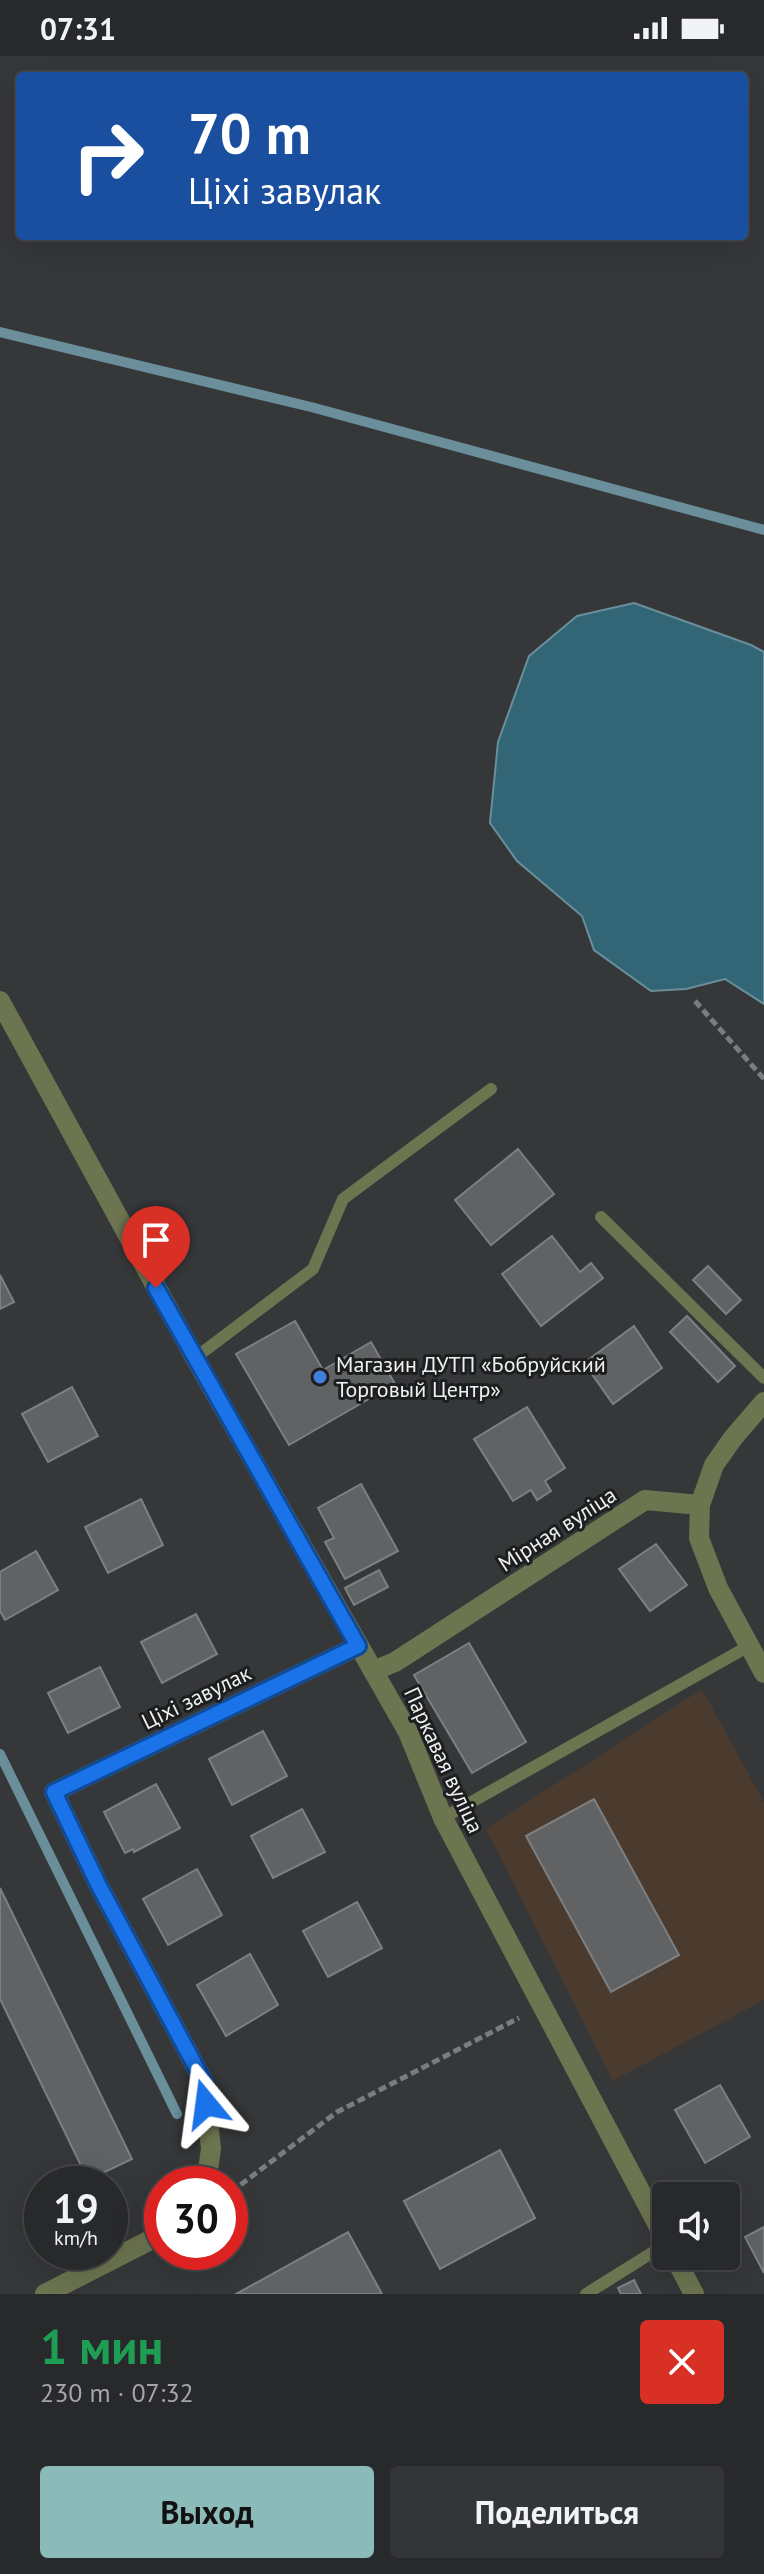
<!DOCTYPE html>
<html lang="ru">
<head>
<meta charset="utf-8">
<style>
  body { margin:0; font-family:"PT Sans",sans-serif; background:#343537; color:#f1f3f6; height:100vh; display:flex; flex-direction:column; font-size:30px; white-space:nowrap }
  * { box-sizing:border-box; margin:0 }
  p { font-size:26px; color:#a5a6a9 }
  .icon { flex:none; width:44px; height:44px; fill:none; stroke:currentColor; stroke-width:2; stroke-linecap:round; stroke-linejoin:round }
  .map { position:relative; height:2238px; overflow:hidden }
  .panel { display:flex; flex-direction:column; background:#28292b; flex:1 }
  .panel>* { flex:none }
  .banner { position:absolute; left:16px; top:16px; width:732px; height:168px; border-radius:8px; box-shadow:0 8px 32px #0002,0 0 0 2px #444547; background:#1a4fa0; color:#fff; overflow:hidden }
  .controls { position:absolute; left:652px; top:2126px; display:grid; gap:16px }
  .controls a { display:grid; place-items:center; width:88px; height:88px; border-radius:8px; background:#28292b; box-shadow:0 8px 32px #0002,0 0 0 2px #444547; font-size:40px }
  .speed { position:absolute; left:24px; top:2110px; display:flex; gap:16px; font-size:40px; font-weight:700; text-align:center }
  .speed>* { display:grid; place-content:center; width:104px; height:104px; border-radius:50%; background:#28292b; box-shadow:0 8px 32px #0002,0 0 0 2px #444547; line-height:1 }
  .speed small { font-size:20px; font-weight:400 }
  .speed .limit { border:12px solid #d22; background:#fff; color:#111 }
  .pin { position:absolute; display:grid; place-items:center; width:68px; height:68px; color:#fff; margin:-82px -34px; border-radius:50% 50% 50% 0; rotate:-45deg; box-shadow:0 0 8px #0007 }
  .pin .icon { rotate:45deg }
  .me { position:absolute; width:88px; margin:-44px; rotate:344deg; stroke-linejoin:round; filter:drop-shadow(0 0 6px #0008) }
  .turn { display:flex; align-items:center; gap:28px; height:168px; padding:0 40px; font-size:36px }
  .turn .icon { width:104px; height:104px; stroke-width:2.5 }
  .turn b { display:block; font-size:56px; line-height:68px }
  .round { display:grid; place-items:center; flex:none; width:84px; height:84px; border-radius:8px; background:#343537 }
  .overview { display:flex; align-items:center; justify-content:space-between; height:136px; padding:0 40px }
  h1 { font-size:48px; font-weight:700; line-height:60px; color:#1e9e55 }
  .action { display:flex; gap:16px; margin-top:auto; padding:16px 40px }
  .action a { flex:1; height:92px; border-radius:8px; background:#8bbbb9; color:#111; font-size:32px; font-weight:700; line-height:92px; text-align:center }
  .action a+a { background:#343537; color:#f1f3f6 }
  .status { display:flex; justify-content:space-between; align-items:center; height:56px; padding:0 40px; background:#28292b; direction:ltr }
  .status svg { height:22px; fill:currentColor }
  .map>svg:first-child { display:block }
</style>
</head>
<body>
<div class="status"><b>07:31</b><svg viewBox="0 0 49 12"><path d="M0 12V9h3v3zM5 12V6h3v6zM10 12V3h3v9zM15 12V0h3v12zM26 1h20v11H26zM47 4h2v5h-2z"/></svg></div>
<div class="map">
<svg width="764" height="2238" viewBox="0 0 764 2238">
  <rect width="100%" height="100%" fill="#353739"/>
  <polygon fill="#4a3b2e" points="702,1633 764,1746 764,1944 613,2025 486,1773"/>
  <polygon fill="#326576" stroke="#6a8f9b" stroke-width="2" points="634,547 751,589 764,596 764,948 725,923 686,933 651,935 594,894 582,860 517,805 490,767 498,686 529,600 577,560"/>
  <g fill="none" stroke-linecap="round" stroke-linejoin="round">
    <g stroke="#6a8f9b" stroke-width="10">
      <polyline points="0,276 311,351 764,474"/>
      <polyline points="0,1698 177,2058"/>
    </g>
  </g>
  <g fill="#606264" stroke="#7d7f81" stroke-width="2">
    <polygon points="518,1093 554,1138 491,1189 455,1144"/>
    <polygon points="552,1180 580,1216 591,1207 603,1222 541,1270 502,1218"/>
    <polygon points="708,1210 741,1244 726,1258 693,1224"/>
    <polygon points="0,1219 14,1246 0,1253"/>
    <polygon points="687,1260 735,1310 718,1326 670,1276"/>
    <polygon points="295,1265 323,1314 371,1286 395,1328 289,1389 236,1298"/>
    <polygon points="634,1270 662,1312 613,1348 584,1307"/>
    <polygon points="72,1331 98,1380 48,1406 22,1358"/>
    <polygon points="527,1351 565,1412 545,1425 551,1435 537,1444 531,1434 513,1445 474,1383"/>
    <polygon points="361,1428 398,1495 345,1523 325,1486 334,1482 318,1452"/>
    <polygon points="141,1443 163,1489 108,1517 85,1471"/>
    <polygon points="656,1488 687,1529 650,1555 619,1513"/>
    <polygon points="36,1495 58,1534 5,1564 0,1555 0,1516"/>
    <polygon points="379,1514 388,1531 354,1549 345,1532"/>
    <polygon points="196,1558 217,1598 162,1627 141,1586"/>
    <polygon points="469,1587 526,1686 472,1717 414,1619"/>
    <polygon points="100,1611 120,1651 68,1677 48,1637"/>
    <polygon points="263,1675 287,1720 232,1749 209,1703"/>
    <polygon points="156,1728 180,1772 134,1796 133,1793 125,1797 104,1756"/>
    <polygon points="594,1743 679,1899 611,1936 526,1780"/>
    <polygon points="302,1753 325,1796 273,1822 251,1780"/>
    <polygon points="197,1813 222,1859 168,1889 143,1843"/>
    <polygon points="0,1832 132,2103 88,2124 0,1943"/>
    <polygon points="357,1846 382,1892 328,1921 303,1875"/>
    <polygon points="250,1898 278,1949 226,1980 197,1929"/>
    <polygon points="720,2029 750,2081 705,2107 675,2054"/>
    <polygon points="500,2094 535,2162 440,2213 404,2145"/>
    <polygon points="764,2171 764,2217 745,2181"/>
    <polygon points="348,2176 382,2238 236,2238"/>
    <polygon points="634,2224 641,2238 621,2238 618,2232"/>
  </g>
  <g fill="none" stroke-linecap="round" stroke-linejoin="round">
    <g stroke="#7a7c7e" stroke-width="5" stroke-dasharray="8 4" stroke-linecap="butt">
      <polyline points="695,945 764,1023"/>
      <polyline points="231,2136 337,2056 519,1962"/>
    </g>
    <g stroke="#6c7450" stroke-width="12">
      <polyline points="601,1161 764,1322"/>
      <polyline points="195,1302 313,1213 343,1143 491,1033"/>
      <polyline points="443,1762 749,1590"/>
      <polyline points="586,2238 666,2188"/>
    </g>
    <g stroke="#6c7450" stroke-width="20">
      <polyline points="0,945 195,1302 408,1676 443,1762 666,2184"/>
      <polyline points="764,1346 733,1382 714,1409 700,1449 699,1482 718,1532 764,1617"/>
      <polyline points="373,1615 395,1606 645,1444 700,1449"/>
      <polyline points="206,2128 211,2093 204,2026 98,1828 54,1736 358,1590"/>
      <polyline points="674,2200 694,2238"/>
      <polyline points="45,2238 162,2178"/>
    </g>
  </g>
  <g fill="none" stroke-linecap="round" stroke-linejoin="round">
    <g stroke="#114b97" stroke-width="20">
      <polyline id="route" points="156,1232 358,1590 54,1736 98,1828 204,2026 206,2048"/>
    </g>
    <use href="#route" stroke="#1a73e8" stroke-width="14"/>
  </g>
  <circle fill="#3f7fe0" stroke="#1d1e1f" stroke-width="3" cx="320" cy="1321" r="8"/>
  <g text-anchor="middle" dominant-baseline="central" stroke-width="6" stroke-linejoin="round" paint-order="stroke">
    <g font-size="22" fill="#eef0f1" stroke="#1d1e1f" text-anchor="start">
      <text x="336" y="1308">Магазин ДУТП «Бобруйский<tspan x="336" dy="25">Торговый Центр»</tspan></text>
    </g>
    <g font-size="22" fill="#eef0f1" stroke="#1d1e1f">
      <text transform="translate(557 1473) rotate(-33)">Мірная вуліца</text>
      <text transform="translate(196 1641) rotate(-26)">Ціхі завулак</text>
      <text transform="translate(444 1704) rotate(65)">Паркавая вуліца</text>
    </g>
  </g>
</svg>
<div class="controls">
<a><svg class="icon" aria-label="sound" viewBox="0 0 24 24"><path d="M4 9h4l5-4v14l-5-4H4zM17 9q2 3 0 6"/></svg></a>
</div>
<div class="speed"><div>19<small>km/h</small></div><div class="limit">30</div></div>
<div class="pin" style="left:156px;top:1232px;background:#d93025"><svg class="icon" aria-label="arrive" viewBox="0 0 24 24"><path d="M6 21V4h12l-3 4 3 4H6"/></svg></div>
<svg class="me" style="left:206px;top:2048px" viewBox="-20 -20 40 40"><path d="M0-17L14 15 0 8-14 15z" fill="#1a73e8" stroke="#fff" stroke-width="4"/></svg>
<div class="banner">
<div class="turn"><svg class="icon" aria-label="right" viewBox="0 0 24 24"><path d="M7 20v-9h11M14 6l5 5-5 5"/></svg><div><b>70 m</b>Ціхі завулак</div></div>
</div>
</div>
<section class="panel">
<div class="overview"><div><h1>1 мин</h1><p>230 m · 07:32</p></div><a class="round" style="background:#d93025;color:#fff"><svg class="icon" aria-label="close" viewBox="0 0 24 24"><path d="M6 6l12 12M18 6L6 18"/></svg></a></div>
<div class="action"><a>Выход</a><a>Поделиться</a></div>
</section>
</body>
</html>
